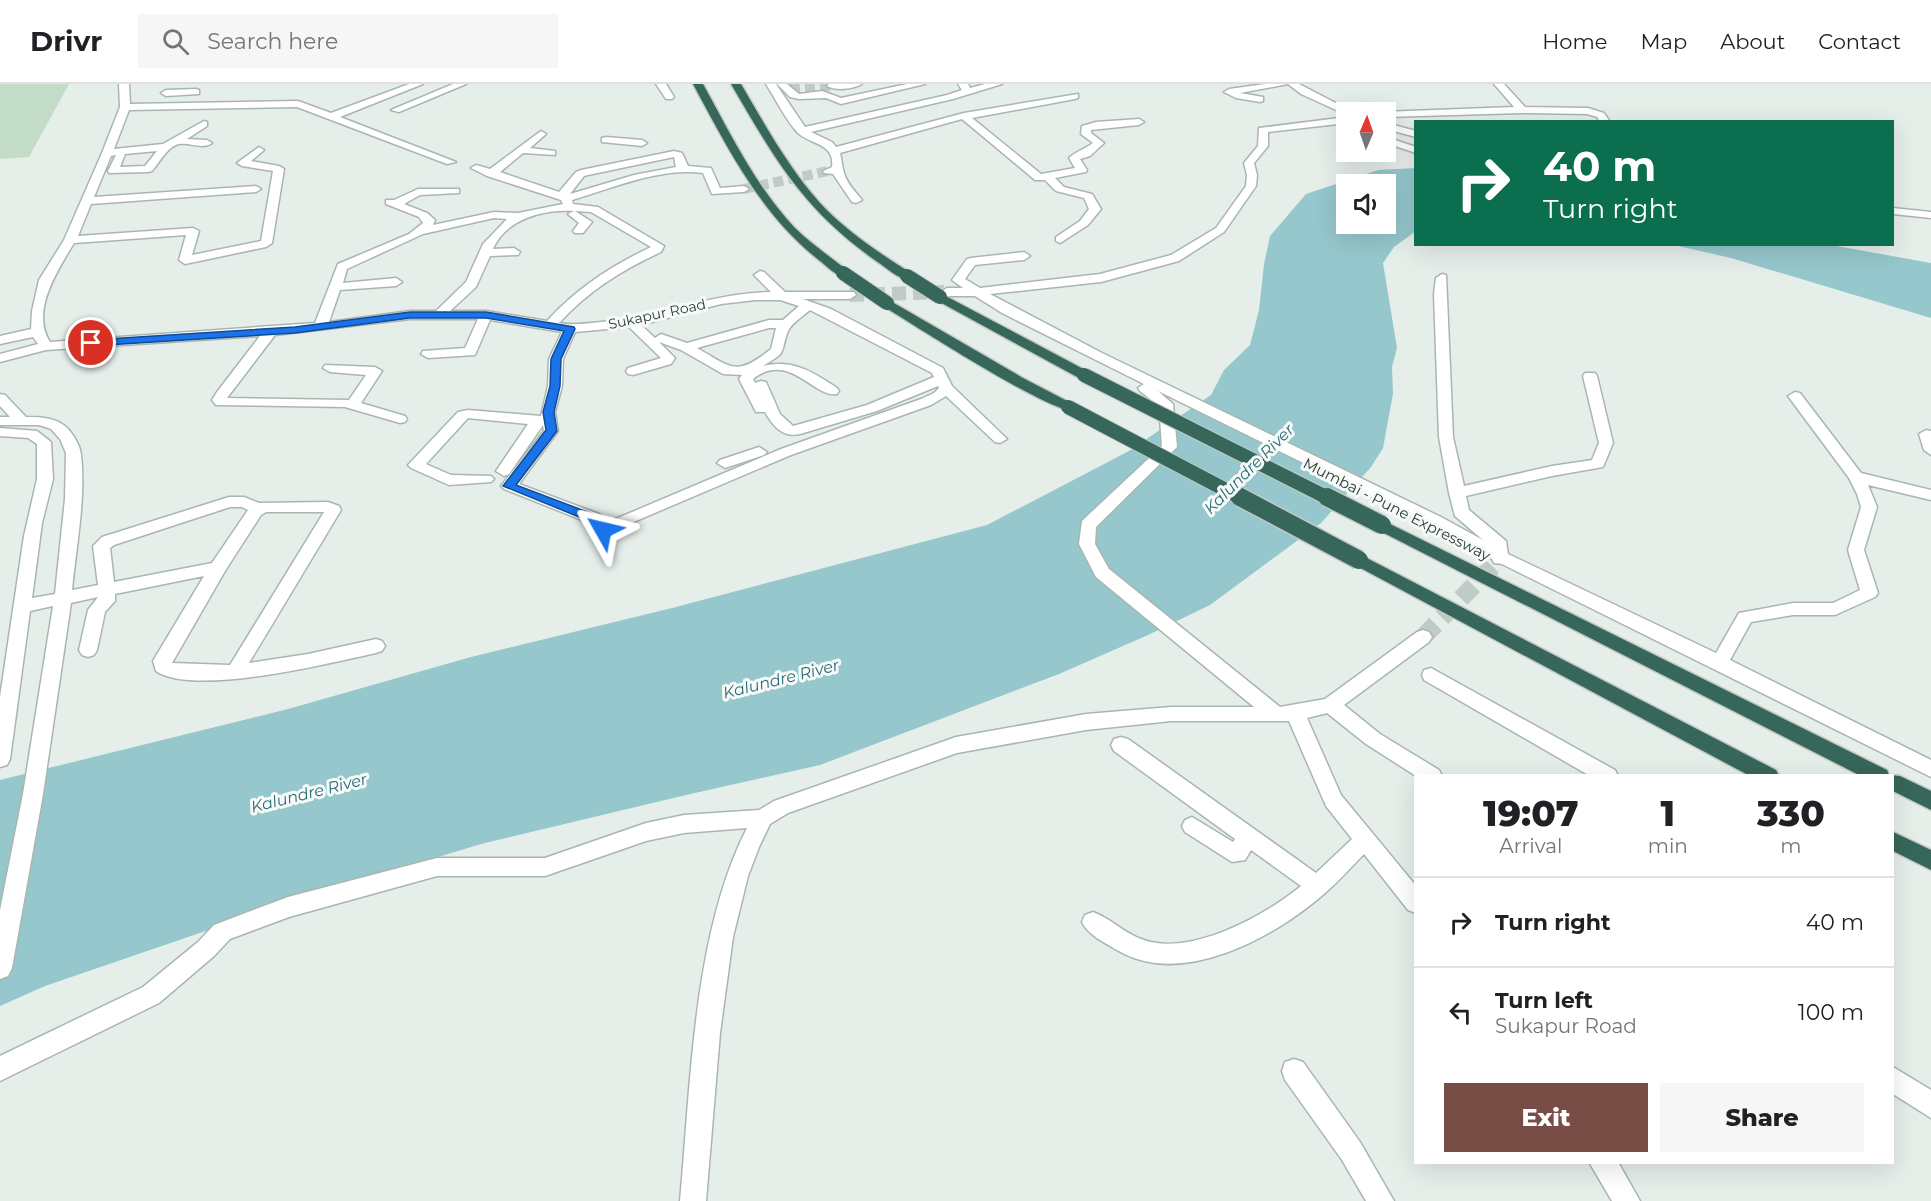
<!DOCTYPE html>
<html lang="en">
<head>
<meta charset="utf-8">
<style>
  body { margin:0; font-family:Montserrat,sans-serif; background:#f6f6f6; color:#202124; height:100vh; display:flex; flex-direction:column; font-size:22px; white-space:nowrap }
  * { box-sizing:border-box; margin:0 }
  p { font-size:20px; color:#757577 }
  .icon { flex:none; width:33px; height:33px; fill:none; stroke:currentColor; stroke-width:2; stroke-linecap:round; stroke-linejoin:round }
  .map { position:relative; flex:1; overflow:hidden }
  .sheet { position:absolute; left:1414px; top:690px; width:480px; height:390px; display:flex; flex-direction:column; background:#fff; border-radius:0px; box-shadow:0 6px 24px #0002 }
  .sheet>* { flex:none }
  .banner { position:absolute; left:1414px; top:36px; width:480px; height:126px; border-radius:0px; box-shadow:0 6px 24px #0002; background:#0b6e4f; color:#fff; overflow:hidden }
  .needle { width:39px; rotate:2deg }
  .tools { position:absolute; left:1336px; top:18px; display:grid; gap:12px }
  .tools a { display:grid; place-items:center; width:60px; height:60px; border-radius:0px; background:#fff; box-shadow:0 6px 24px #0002; font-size:30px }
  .pin { position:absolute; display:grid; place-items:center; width:51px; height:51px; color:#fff; margin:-26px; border:3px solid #fff; border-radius:50%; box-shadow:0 2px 6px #0007 }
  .me { position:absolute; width:66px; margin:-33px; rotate:307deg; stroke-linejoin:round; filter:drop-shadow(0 0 4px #0008) }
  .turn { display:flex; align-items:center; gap:21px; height:126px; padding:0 30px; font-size:27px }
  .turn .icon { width:78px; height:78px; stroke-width:2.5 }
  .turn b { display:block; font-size:42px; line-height:51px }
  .eta { display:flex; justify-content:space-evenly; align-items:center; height:102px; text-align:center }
  .eta b { font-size:36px; font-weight:800; line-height:42px }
  .primary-button { display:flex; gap:12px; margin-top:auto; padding:12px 30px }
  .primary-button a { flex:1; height:69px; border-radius:0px; background:#784d46; color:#fff; font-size:24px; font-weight:800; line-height:69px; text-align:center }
  .primary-button a+a { background:#f6f6f6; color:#202124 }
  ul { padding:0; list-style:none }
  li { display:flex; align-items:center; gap:18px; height:90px; padding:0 30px; border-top:2px solid #e0e0e0 }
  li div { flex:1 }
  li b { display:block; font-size:22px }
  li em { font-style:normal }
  header { display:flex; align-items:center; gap:36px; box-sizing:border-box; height:84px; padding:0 30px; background:#fff; border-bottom:2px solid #e0e0e0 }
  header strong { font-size:28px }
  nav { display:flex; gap:33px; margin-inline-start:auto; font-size:21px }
  .search { width:420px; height:54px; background:#f6f6f6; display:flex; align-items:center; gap:15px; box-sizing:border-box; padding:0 21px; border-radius:0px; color:#757577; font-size:22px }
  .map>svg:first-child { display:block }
</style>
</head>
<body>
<header>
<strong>Drivr</strong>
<div class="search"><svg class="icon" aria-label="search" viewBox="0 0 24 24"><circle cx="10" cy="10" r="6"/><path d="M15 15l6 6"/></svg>Search here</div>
<nav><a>Home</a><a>Map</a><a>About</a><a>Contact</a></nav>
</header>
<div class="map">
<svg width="1931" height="1117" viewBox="0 0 1931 1117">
  <rect width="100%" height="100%" fill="#e6eeea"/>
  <polygon fill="#c2dcc7" points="0,0 69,0 29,73 0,75"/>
  <g fill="#95c7cc" fill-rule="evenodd">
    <path d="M 1416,84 L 1416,147 L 1394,163 L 1383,179 L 1397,264 L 1392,283 L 1393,310 L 1383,364 L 1371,383 L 1321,439 L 1210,521 L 1148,551 L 1059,590 L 820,681 L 686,711 L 481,760 L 293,817 L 45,902 L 0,922 L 0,696 L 288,625 L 471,573 L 672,524 L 987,441 L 1129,367 L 1211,311 L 1224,286 L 1250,261 L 1259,226 L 1264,180 L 1270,152 L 1306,110 L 1378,86 ZM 1347,100 L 1386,100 L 1386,140 L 1347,140 Z"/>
    <polygon points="1674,161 1831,161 1931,179 1931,234 1731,174"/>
  </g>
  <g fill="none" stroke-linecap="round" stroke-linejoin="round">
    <g stroke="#c0cbc6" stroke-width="10" stroke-dasharray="10 5" stroke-linecap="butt">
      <polyline points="790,5 832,2"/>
      <polyline points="744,105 828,87"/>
    </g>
    <polyline stroke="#c0cbc6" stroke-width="14" stroke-dasharray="14 7" stroke-linecap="butt" points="850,211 944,208"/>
    <polyline stroke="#c0cbc6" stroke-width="18" stroke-dasharray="18 9" stroke-linecap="butt" points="1423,553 1494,481"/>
    <g stroke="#a9b6b0" stroke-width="3">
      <g id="minor">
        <path d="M 119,0 L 129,0 L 130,20 L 298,17 L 331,29 L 409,0 L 423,0 L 340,33 L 456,78 L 447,80 L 297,23 L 129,26 L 114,65 L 163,60 L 204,37 L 207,38 L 207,42 L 187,55 L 207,56 L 212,59 C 203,66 190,58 179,60 C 168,62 159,79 152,87 L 148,88 L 109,89 L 108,87 L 116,71 L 111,72 L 94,113 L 256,102 L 261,105 L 256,108 L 91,120 L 78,152 L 193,144 L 199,147 L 192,171 L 261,157 L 273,87 L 242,82 L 237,79 L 259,63 L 264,66 L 251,77 L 279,82 L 284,85 L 272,159 L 266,163 L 185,180 L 179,176 L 186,151 L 74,159 C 58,186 30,227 50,258 L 315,239 L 338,180 L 409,150 L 423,139 L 419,133 L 386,120 L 386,116 L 394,116 L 418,105 L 459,105 L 459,109 L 420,111 L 404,120 L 427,129 L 435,136 L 433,141 L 494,128 L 518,129 L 563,120 L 561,116 L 487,92 L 471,84 L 476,81 L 490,85 L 541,47 L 546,50 L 530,64 L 555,67 L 555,71 L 523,69 L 500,88 L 559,108 L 576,88 L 581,86 L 674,67 L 682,69 L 688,82 L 711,84 L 720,104 L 744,102 L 749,105 L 744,108 L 712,110 L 703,89 C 660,83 613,104 572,116 L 573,120 L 598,123 L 664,162 L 661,168 C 622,186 588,207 559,239 C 573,242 587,239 601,238 C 659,233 712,209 771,208 L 754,191 L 760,187 L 764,188 L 785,208 L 854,208 L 856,211 L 850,215 L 803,215 L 831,225 L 943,284 L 952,302 L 1007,355 L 1000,359 L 995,358 L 946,312 L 931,321 L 791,371 L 603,451 L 597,450 L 587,438 L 504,405 L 501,402 L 544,347 L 543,341 L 509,390 L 504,392 L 496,387 L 528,340 L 468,334 L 426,380 L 451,391 L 491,392 L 494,395 L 491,398 L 449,401 L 411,384 L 408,381 L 458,328 L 468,326 L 541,332 L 548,302 L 549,275 L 562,248 L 490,236 L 475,271 L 428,274 L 421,270 L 423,267 L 465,264 L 478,235 L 410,235 L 275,251 L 227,314 L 349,316 L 366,291 L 330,288 L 323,284 L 325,281 L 375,283 L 382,287 L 361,319 L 405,332 L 407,335 L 405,338 L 400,339 L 345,323 L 216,321 L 212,316 L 217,308 L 260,252 L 46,266 L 0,278 L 0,270 L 38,260 L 33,253 L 0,260 L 0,252 L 31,245 L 32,227 L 39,196 L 64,156 L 102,69 L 120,23 ZM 157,67 L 145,82 L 120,83 L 125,70 ZM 674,73 L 676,83 L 634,91 L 570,110 L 584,92 L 588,91 ZM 574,127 L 568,130 L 579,139 L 573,147 L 575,149 L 583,149 L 592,138 L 575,127 L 591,128 L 651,163 C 611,182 577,204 547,237 L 486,227 L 450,227 L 476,203 L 490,172 L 518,171 L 520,168 L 514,164 L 493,165 C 506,135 543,125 574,127 ZM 494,134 L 507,135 L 483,160 L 466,198 L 436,227 L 410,227 L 329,238 L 340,206 L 396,202 L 402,198 L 396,194 L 343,199 L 347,185 L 423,150 ZM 755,216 L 780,216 L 799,222 L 783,236 L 769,236 L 687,259 L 661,250 L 655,254 L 641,241 L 721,220 ZM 810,226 L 932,289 L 934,293 L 867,321 L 793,342 L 780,330 L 766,298 L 761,297 L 755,299 L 753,295 C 789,266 815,315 837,310 L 839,307 L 837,304 C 813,288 793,275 763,282 C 789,266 779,271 788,247 C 791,240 803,232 810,226 ZM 629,243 L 661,274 L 628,284 L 626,287 L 628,290 L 633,291 L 671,280 L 675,274 L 659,258 L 681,266 L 723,290 L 742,291 L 739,295 L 756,328 L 765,328 C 773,342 783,354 800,350 L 877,327 L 938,302 L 939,304 L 934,309 L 921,315 L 781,365 L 606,439 L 599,430 L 519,400 L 558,347 L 555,328 L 562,302 L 563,275 L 575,248 ZM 769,244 L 776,244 L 771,265 C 736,293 732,284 697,264 Z"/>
        <polygon points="453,0 466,0 399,28 391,26"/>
        <polygon points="656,0 666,0 674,13 672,15 666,15"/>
        <path d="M 766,0 L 776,0 L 805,43 L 947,11 L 962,6 L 958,0 L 968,0 L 970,4 L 985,0 L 1002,0 L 953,15 L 811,48 L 832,58 L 836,63 L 964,29 L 1078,10 L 1078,14 L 1075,15 L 972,34 L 1041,90 L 1075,84 L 1069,74 C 1075,68 1085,65 1093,59 L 1081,50 L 1082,42 L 1096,38 L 1139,35 L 1144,38 L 1139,41 L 1091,46 L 1091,49 L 1104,59 L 1090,72 L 1080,75 L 1087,86 L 1086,88 L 1055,94 L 1064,103 L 1092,110 L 1101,125 L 1088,141 L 1060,159 L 1056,157 L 1056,153 L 1080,137 L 1089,125 L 1084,114 L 1056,107 L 1045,96 L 1035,96 L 962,35 L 840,69 C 842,76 842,83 844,89 C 847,100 855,107 862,116 L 856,119 L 852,118 L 833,90 L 824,89 L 823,87 L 832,83 C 835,59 811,61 798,49 C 787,38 775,14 766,0 Z"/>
        <polygon points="777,0 787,0 799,10 822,7 841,14 907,0 925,0 841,20 826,14 799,15 790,13"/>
        <path d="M 829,0 L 862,0 C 854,5 835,7 827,2 Z"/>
        <polygon points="1265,0 1299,0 1353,28 1345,30 1301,10 1288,0 1240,9 1263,13 1263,17 1260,18 1236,14 1224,8 1229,5"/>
        <polygon points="1494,0 1504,0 1525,23 1588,24 1604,29 1610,38 1600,38 1597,33 1587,30 1522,29 1386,33 1386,28 1382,28 1514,23"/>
        <polygon points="196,5 199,6 199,10 166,12 161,9 166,6"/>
        <path d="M 1347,33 L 1347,39 L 1268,48 L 1268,62 L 1254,79 L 1257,91 L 1256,102 L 1224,148 L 1179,177 L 1101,198 L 990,210 L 1102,269 L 1441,433 L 1483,456 L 1455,432 L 1449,409 L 1439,353 L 1434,210 L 1436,194 L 1442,190 L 1446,191 L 1453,353 L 1464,402 L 1552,382 L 1592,376 L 1599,359 L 1583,292 L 1585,289 L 1595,289 L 1597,292 L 1613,359 L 1603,383 L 1552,392 L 1466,412 L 1469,426 L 1506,457 L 1508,470 L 1716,569 L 1739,529 L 1793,519 L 1833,519 L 1860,506 L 1848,466 L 1861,423 L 1857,410 L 1849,394 L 1788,312 L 1795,308 L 1800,309 L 1861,389 L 1931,406 L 1931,416 L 1868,401 L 1877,423 L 1864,466 L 1878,509 L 1875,513 L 1835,531 L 1793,531 L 1751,538 L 1730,576 L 1931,676 L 1931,693 L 1502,480 L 1494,479 L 1492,475 L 1429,441 L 1158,307 L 1173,320 L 1177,363 L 1096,443 L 1095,460 L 1109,485 L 1280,623 L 1325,615 L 1417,548 L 1423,546 L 1429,548 L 1432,553 L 1429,558 L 1344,621 L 1380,650 L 1439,686 L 1442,692 L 1416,692 L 1366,660 L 1327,629 L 1307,634 L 1341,711 L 1416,802 L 1416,829 L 1408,826 L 1364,770 C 1351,783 1339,797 1325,809 C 1275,853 1182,905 1117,866 C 1105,859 1087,850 1082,838 L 1085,831 L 1093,828 C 1110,834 1124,849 1141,855 C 1188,874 1265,832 1301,802 L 1251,766 L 1245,776 L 1232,778 L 1185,748 L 1182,742 L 1185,736 L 1192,733 L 1233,758 L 1235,755 L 1114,667 L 1111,661 L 1114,655 L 1121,653 L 1128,655 L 1316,789 L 1352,755 L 1326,722 L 1289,637 L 1171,637 L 1086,646 L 957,669 L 788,729 L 770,740 L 759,763 L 748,792 L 733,853 L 720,949 L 706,1117 L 680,1117 C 691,999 693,850 747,744 L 684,749 L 646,757 L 545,792 L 437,792 L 289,833 L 230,855 L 214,872 L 159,919 L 0,997 L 0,972 L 143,903 L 198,858 L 214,841 L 288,813 L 437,774 L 545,774 L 646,739 L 684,731 L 759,726 L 774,717 L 956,653 L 1086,630 L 1171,623 L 1254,623 L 1096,493 L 1079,460 L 1082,437 L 1162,362 L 1159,322 L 1140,307 L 1138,304 L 1144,300 L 1002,229 L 975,212 L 947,212 L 941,208 L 947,204 L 963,204 L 952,196 L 967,175 L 971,174 L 1024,168 L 1030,172 L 1024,176 L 975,181 L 965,195 L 980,204 L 1100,190 L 1171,171 L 1216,144 L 1246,102 L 1247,91 L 1244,79 L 1258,62 L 1259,44 Z"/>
        <polygon points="1386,39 1416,47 1416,53 1386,45"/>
        <polygon points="606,53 642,56 647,59 642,62 602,58 602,54"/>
        <polygon points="1386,53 1416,63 1416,69 1386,59"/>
        <polygon points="1893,124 1931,128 1931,134 1893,130"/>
        <path d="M 0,310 L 5,311 L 26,333 C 37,333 52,333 62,340 C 71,346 80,360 81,371 C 86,413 76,464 72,506 L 98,501 L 93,462 L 102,453 L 229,413 L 244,413 L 259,419 L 328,418 L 339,422 L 341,426 L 249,579 L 308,570 L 376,555 L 382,557 L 385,562 L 382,567 L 376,569 C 330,579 194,613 156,587 L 153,577 L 204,492 L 115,510 L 115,517 L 105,528 L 97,566 L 94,571 L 88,573 L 82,571 L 79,566 L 88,526 L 98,513 L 71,519 L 43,710 L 12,884 L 8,892 L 0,895 L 0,826 L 23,710 L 53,522 L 30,527 L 10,675 L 7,681 L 0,683 L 0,613 L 24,452 L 37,395 L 37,360 L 28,354 L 0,352 L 0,344 L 37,347 L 51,358 L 53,395 L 42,439 L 32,514 L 55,510 L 65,415 L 66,369 L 60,355 L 51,345 L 39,341 L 0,341 L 0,333 L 10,333 L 0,322 ZM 230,423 L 242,423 L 248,426 L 212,479 L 114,498 L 110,464 L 114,461 ZM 266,428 L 324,428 L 230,581 L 172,579 L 225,487 L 261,431 Z"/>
        <polygon points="1926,346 1931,347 1931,371 1924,366 1919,350"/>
        <polygon points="759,363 767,368 764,371 725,384 717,379 720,376"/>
        <polygon points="1431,584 1615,686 1618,692 1590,692 1424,596 1422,591 1424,586"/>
        <polygon points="1294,975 1303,978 1360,1058 1394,1117 1366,1117 1342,1076 1285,996 1282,987 1285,978"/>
        <polygon points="1893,983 1931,1006 1931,1034 1893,1010"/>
        <polygon points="1589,1078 1618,1078 1640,1117 1612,1117"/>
      </g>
    </g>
    <g stroke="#c3c9c7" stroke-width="3">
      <g id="highway">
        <path d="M 693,0 L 703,0 C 730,49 755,101 794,143 C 810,159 829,172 847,186 L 847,192 C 837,194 828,183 820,177 C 761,131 728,65 693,0 Z"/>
        <path d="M 731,0 L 741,0 C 765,41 788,83 820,119 C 846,147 879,169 911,189 L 911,195 C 900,197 888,185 879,179 C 804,127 776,77 731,0 Z"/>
        <polygon points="940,209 1089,288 1091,291 1084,295 1079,294 936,216 934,213 936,210"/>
        <path d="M 887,215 L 1023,294 L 1073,320 L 1075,323 L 1073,326 C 1053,331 909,238 883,222 L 881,219 L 883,216 Z"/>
        <polygon points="1382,436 1887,686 1889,691 1900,692 1931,707 1931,726 1893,707 1893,692 1861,692 1376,445 1374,441 1376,437"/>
        <polygon points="1359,470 1776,686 1779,692 1750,692 1353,480 1351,476 1353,472"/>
        <polygon points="1893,748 1931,766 1931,786 1893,767"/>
      </g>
    </g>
    <use href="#minor" fill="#fff" fill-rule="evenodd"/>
    <use href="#highway" fill="#36675a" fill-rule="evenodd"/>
    <g stroke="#c3c9c7" stroke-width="16" stroke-linecap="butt">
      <g id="highway-bridge-far1">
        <polyline points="843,189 887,219"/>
        <polyline points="907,192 940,213"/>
        <polyline points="1084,291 1330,415"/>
        <polyline points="1068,323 1243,415"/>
      </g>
    </g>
    <g stroke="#c3c9c7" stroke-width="21" stroke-linecap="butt">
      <g id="highway-bridge">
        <polyline points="1240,413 1359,476"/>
        <polyline points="1327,413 1382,441"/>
      </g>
    </g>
    <use href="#highway-bridge-far1" stroke="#36675a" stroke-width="14"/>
    <use href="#highway-bridge" stroke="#36675a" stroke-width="18"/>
  </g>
  <polygon fill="#1a73e8" stroke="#114b97" stroke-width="1.5" points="410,228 486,228 574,243 575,245 561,275 560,302 554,328 557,347 516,401 598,432 609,446 607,449 598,449 589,437 503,402 546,346 543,328 550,302 551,275 564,247 486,234 410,234 295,249 91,262 86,259 91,256 295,243"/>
  <g text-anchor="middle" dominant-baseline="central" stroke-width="6" stroke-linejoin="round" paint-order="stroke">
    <g font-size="14" fill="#273e36" stroke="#f7faf8">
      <text transform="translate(657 230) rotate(-12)">Sukapur Road</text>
    </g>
    <g font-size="15" fill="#273e36" stroke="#f7faf8">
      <text transform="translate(1397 425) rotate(27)">Mumbai - Pune Expressway</text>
    </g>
    <g font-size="16" font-style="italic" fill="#276d74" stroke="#f7faf8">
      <text transform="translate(1249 385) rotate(-45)">Kalundre River</text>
      <text transform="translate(781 595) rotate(-14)">Kalundre River</text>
      <text transform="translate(309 709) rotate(-14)">Kalundre River</text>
    </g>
  </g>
</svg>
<div class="tools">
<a><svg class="needle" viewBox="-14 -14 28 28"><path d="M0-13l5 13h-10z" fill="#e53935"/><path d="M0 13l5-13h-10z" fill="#757577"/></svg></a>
<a><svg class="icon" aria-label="sound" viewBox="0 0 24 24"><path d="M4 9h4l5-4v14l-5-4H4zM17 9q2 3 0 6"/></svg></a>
</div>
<div class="pin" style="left:91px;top:259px;background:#d93025"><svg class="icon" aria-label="arrive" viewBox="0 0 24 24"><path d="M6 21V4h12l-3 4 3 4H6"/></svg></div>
<svg class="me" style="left:603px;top:446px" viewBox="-20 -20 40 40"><path d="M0-17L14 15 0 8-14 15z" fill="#1a73e8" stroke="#fff" stroke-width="4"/></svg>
<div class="banner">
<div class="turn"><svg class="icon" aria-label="right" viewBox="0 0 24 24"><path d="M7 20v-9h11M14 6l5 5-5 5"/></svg><div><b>40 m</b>Turn right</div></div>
</div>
<section class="sheet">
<div class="eta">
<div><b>19:07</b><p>Arrival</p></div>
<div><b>1</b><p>min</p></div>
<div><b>330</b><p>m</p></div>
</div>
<ul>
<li><svg class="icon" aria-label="right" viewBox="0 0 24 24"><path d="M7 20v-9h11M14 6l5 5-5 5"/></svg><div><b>Turn right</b></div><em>40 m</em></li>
<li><svg class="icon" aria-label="left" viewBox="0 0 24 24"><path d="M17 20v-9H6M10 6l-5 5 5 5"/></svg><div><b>Turn left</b><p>Sukapur Road</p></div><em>100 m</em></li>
</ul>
<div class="primary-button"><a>Exit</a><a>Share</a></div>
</section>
</div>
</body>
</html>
